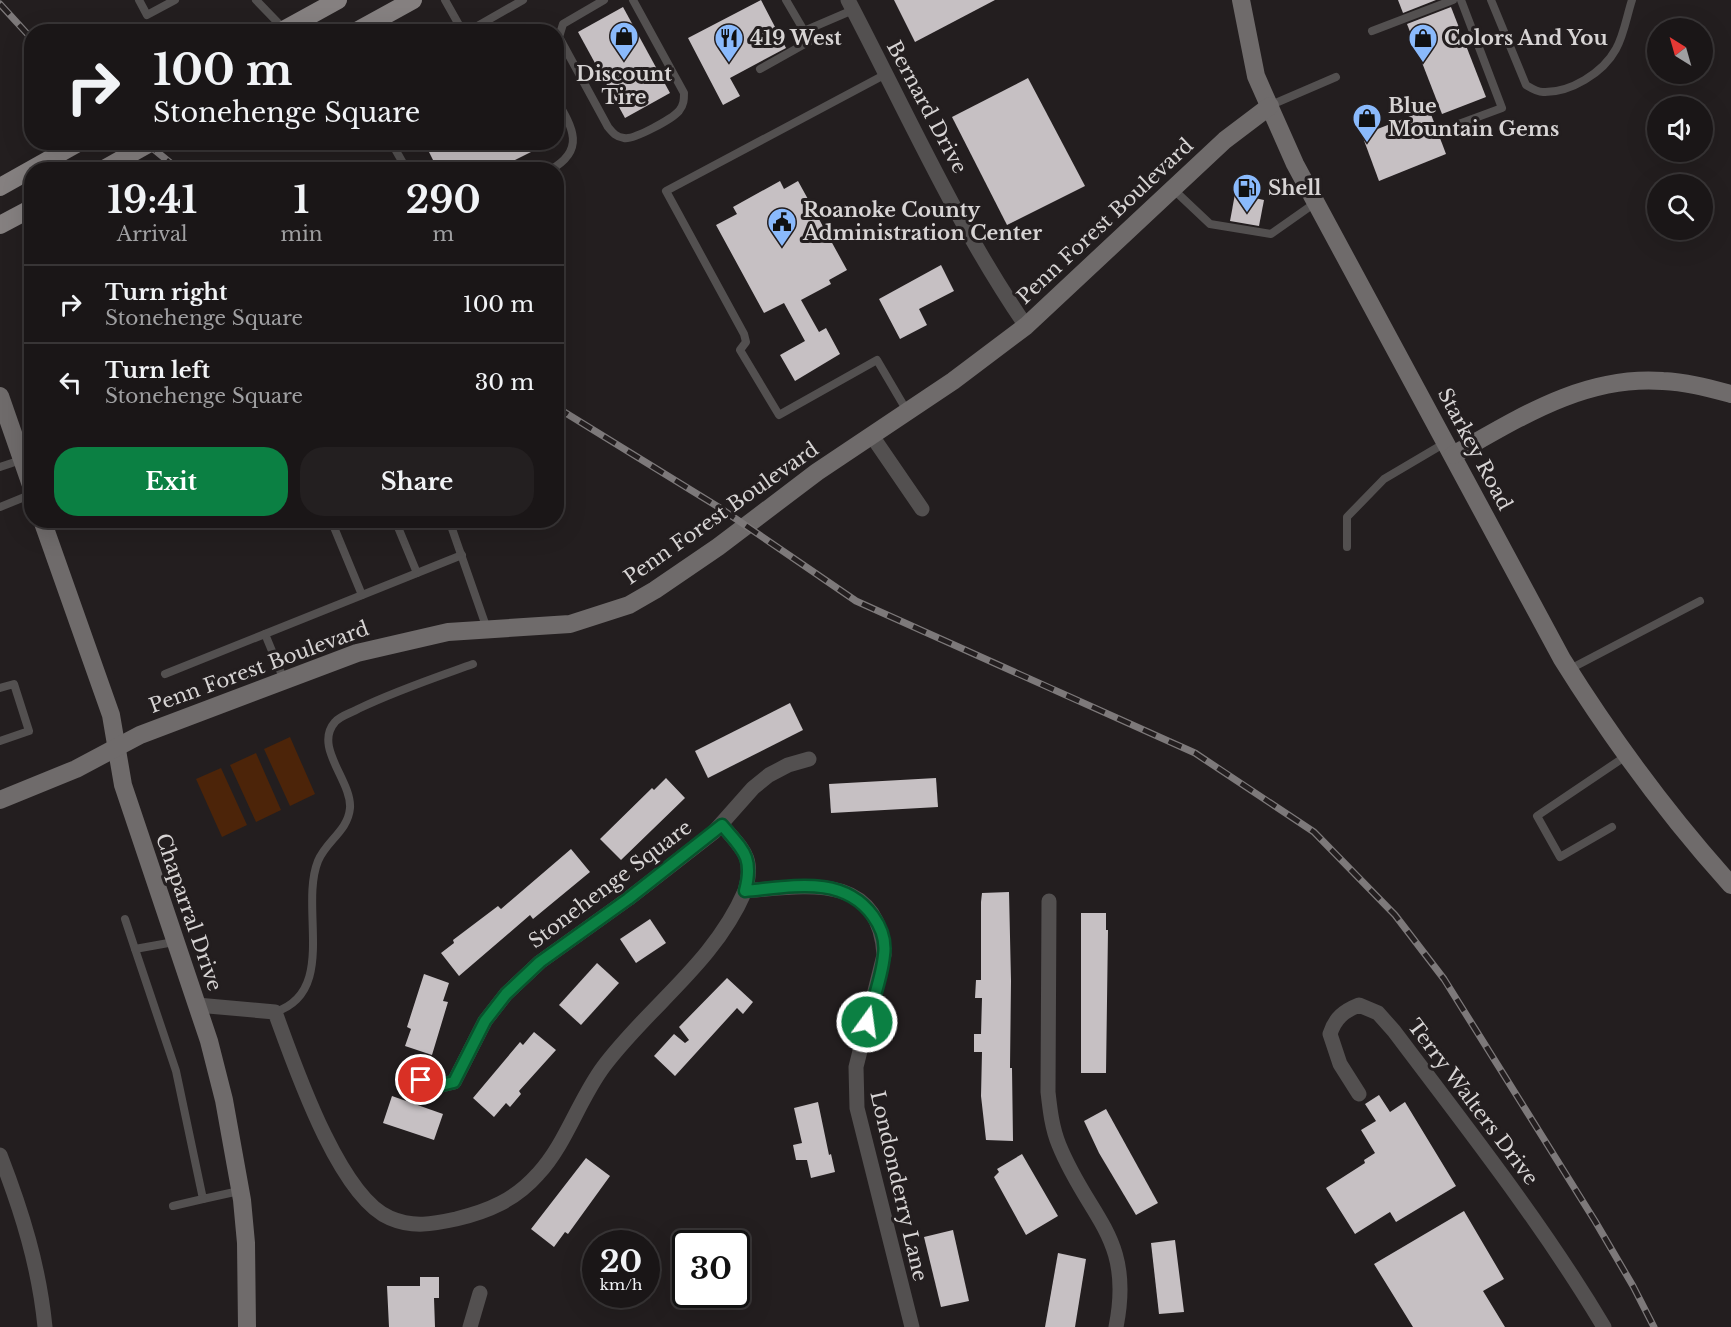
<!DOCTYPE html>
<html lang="en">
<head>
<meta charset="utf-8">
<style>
  body { margin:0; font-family:"Libre Baskerville",serif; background:#231f20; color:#f1f3f6; height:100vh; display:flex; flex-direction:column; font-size:22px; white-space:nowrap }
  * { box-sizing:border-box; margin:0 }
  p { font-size:20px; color:#9f9fa1 }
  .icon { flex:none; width:33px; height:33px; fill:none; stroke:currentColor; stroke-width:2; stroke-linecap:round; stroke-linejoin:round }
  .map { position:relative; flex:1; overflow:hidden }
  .panel { position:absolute; left:24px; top:162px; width:540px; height:366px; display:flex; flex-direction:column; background:#1a1617; border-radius:24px; box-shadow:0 6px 24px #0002,0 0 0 2px #383536 }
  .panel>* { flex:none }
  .hud { position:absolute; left:24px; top:24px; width:540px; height:126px; border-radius:24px; box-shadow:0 6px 24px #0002,0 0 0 2px #383536; background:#1a1617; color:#f1f3f6; overflow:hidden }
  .needle { width:39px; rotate:323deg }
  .buttons { position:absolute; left:1647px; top:18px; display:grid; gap:12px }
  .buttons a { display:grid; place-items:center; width:66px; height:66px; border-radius:50%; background:#1a1617; box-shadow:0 6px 24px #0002,0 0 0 2px #383536; font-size:30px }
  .speed { position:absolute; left:582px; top:1230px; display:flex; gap:12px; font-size:30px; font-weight:700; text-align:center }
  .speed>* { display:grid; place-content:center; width:78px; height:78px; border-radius:50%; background:#1a1617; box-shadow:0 6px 24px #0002,0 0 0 2px #383536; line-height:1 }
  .speed small { font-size:15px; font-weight:400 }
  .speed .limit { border:3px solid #111; border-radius:9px; background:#fff; color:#111 }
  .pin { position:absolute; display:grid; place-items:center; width:51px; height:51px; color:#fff; margin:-26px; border:3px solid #fff; border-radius:50%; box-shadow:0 2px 6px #0007 }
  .me { position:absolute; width:66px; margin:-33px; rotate:14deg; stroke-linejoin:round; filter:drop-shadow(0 0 4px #0008) }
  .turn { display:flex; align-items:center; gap:21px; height:126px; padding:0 30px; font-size:27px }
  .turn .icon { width:78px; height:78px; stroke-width:2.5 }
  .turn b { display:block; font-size:42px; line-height:51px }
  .eta { display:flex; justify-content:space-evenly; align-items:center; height:102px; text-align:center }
  .eta b { font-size:36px; font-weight:700; line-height:42px }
  .cta { display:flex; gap:12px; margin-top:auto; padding:12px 30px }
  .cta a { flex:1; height:69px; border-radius:24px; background:#0b8043; color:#fff; font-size:24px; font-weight:700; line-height:69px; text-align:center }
  .cta a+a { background:#231f20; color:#f1f3f6 }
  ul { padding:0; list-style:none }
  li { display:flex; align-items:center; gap:18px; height:78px; padding:0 30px; border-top:2px solid #383536 }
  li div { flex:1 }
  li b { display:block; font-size:22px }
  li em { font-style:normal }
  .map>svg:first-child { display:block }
</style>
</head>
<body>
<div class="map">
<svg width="1731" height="1327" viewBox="0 0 1731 1327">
  <rect width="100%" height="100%" fill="#231e1f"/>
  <g fill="#4c2409">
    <polygon points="290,737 315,794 290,806 264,749"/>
    <polygon points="256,753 281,810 256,822 230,765"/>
    <polygon points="221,768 247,825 222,837 196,779"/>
  </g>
  <g fill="#c6c0c3">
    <polygon points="761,0 786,48 730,78 740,96 723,105 688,38"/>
    <polygon points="894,0 995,0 915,42"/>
    <polygon points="1398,0 1436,0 1403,13"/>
    <polygon points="623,7 670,93 625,118 578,32"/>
    <polygon points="1451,7 1486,97 1442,114 1407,24"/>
    <polygon points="1028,78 1085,186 1007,225 952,117"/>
    <polygon points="1429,109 1446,154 1379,181 1362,135"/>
    <polygon points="424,142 551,142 495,170 438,170"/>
    <polygon points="780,181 784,189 798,181 847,270 829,280 831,284 801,300 819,332 826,328 840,354 795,381 780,355 805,341 784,303 764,313 716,225 737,214 733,207"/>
    <polygon points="1235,194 1264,200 1259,226 1230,221"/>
    <polygon points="941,265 954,291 919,309 927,325 900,339 879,299"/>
    <polygon points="790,703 803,730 708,778 695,751"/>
    <polygon points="666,778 685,798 621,860 600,839 652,788 654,790"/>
    <polygon points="936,778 938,807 831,813 829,784"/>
    <polygon points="571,849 590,872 533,919 530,915 459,976 441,953 454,943 453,940 498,906 501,909"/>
    <polygon points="1009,892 1011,981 1010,1068 1012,1068 1013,1141 986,1140 981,1096 982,1052 974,1052 974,1034 981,1034 982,998 975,998 976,980 981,980 981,902 982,893"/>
    <polygon points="1081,913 1106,913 1106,930 1108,930 1106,1073 1081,1073"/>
    <polygon points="650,919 666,943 636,963 620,939"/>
    <polygon points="597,963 619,983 581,1025 559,1005"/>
    <polygon points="424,974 449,983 443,1001 448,1002 432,1055 405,1046 411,1029 407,1027"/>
    <polygon points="727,978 753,1002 743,1014 737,1008 675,1076 654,1056 674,1034 685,1043 689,1040 679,1027"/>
    <polygon points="534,1032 556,1050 519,1091 521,1094 510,1107 506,1103 494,1117 473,1098 520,1042 523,1045"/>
    <polygon points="1379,1095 1390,1112 1405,1102 1456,1186 1396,1222 1390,1212 1355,1234 1326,1188 1365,1163 1364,1160 1375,1153 1361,1130 1376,1121 1365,1104"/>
    <polygon points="392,1096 443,1114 434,1140 383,1123"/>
    <polygon points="818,1102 829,1155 831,1154 835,1172 811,1178 807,1160 796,1160 793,1145 802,1143 794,1108"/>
    <polygon points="1106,1109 1158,1203 1136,1215 1099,1153 1084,1121"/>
    <polygon points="1022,1154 1058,1216 1026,1235 994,1177 999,1172 997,1169"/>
    <polygon points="586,1158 610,1176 568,1234 565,1232 554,1247 531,1229"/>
    <polygon points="1464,1211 1504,1279 1483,1291 1505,1327 1413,1327 1374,1264"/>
    <polygon points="953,1230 969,1301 941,1307 924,1237"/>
    <polygon points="1175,1240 1184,1312 1159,1314 1151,1243"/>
    <polygon points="1058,1253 1086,1259 1075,1327 1045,1327"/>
    <polygon points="420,1277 439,1277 439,1298 434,1298 435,1327 389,1327 387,1286 420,1286"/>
  </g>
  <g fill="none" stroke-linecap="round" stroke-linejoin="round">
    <g stroke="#535050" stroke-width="8">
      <polyline points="139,0 147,15 175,0"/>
      <polyline points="256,0 284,29"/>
      <polyline points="445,0 463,32"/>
      <path d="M 604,0 L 563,24 L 559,37 L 608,127 C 613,133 616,137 624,138 C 634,140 672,119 679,111 C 684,105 684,99 684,93 L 633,0"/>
      <path d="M 1491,0 L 1526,85 C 1531,88 1537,92 1543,92 C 1570,93 1603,73 1616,49 C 1624,35 1627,15 1632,0"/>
      <polyline points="804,31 853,10"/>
      <polyline points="1372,31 1453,0"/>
      <polyline points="467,32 523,0"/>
      <polyline points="760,69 810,41 786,0"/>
      <polyline points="886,74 666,191 744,334 746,342 740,350 779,415 877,360 907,411"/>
      <polyline points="1271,105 1336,77"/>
      <polyline points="1456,125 1502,108 1461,0"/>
      <polyline points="391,142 407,170"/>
      <path d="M 550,170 C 586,150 573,128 556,99"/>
      <polyline points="1174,190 1210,224 1271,234 1315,203"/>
      <polyline points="0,467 21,460"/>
      <polyline points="0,507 32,494"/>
      <polyline points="331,520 362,595"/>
      <polyline points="395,520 417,573"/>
      <polyline points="449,520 487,629"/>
      <polyline points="1347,547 1347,517 1384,479 1445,443"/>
      <polyline points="265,634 284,680"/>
      <polyline points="1570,669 1700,601"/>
      <polyline points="165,674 462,555"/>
      <polyline points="0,688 14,684 29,731 0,741"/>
      <polyline points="1612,827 1560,857 1537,816 1626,756"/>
      <polyline points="125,919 135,949"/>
      <polyline points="174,942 135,949 176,1071 203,1199 239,1191"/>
      <path d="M 275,1012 C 338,992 299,908 318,861 C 326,841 348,831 350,808 C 352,781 313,747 335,722 C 340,716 351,713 358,709 C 395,691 434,678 473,664"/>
      <polyline points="173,1206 203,1199"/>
    </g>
    <g stroke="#535050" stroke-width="15">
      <path d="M 848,0 C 905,109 956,224 1026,326"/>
      <polyline points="872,436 922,509"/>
      <path d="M 722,825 C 743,850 755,857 745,891"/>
      <path d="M 1049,901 L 1048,1092 C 1050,1110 1052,1128 1059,1145 C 1089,1219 1134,1237 1116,1327"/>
      <path d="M 197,1005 L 275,1012 C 294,1064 339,1197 390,1218 C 413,1228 433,1224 456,1219 C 489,1211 515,1200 538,1174 C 566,1144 579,1099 604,1066 C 650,1005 714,963 745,891 C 805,886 879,871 884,955 L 856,1067 L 857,1108 L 912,1327"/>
      <polyline points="405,1073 437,1086 454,1082 485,1021 506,994 540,962 628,899 714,832 753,788 769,775 788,765 809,759"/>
      <path d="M 1359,1094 L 1340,1064 L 1330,1034 C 1335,1018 1344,1011 1359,1005 L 1378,1013 L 1394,1031 C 1467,1128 1542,1223 1604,1327"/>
      <path d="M 0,1155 C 22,1212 39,1266 45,1327"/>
      <polyline points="470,1327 480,1293"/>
    </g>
    <g stroke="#6f6b6b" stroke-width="18">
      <path d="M 1241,0 L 1256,76 L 1295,164 L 1562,659 C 1612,739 1667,814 1731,885"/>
      <polyline points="0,396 32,488"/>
      <path d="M 1453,455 C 1519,418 1584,375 1663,381 C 1686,382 1708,388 1731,394"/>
      <polyline points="42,520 111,715 123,785 209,1041 224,1100 242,1200 246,1243 247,1327"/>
      <polyline points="0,800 76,769 140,735 357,653 448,632 570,624 629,605 655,590 718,547 817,472 953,381 1026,326 1225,140 1270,106"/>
    </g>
    <g stroke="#858080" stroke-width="18">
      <polyline points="280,32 338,0"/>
      <polyline points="355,32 413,0"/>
      <polyline points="102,170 152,142"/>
      <polyline points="0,187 80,142"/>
      <polyline points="0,225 32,208"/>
    </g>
    <g stroke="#7d797a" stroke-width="7">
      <g id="rail">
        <polyline points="0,4 32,39"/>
        <polyline points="145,142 179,170"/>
        <polyline points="556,407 720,508 856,601 1195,753 1314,832 1395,915 1444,979 1595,1221 1633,1286 1654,1327"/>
      </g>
    </g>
    <use href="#rail" stroke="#231e1f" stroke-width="4.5" stroke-dasharray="14" stroke-linecap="butt"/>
  </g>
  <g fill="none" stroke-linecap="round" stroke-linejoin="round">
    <g stroke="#07532c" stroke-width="15">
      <path id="route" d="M 421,1080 L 437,1086 L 454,1082 L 485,1021 L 506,994 L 540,962 L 628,899 L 722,825 C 743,850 754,857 745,891 C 790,887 843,874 873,916 C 881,927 886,941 884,955 C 882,977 873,1000 867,1022"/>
    </g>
    <use href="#route" stroke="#0b8043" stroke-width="10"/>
  </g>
  <defs>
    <g id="shop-pin" transform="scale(1.5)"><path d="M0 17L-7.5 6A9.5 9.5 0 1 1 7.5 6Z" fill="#8abafc" stroke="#231e1f"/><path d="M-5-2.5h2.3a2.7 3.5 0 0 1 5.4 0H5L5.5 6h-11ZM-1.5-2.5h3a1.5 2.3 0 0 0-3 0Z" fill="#111"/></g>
    <g id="restaurant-pin" transform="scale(1.5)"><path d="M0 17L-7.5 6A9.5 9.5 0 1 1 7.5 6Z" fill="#8abafc" stroke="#231e1f"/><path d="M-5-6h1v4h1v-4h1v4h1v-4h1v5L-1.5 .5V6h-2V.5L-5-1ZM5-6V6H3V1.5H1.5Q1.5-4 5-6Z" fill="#111"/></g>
    <g id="fuel-pin" transform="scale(1.5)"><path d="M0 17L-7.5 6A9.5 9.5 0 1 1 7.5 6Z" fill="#8abafc" stroke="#231e1f"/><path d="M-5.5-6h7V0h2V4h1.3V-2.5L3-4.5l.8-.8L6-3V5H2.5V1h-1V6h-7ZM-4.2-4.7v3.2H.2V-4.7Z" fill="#111"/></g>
    <g id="civic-pin" transform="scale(1.5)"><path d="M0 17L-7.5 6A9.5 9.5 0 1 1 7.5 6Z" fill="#8abafc" stroke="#231e1f"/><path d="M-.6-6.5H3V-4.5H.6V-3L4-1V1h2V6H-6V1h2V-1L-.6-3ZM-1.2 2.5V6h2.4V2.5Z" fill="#111"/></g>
  </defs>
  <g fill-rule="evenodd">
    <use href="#shop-pin" x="624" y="36"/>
    <use href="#restaurant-pin" x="729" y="38"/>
    <use href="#shop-pin" x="1423" y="38"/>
    <use href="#shop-pin" x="1367" y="118"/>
    <use href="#fuel-pin" x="1247" y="188"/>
    <use href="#civic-pin" x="782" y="222"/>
  </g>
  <g text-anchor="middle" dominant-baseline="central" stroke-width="6" stroke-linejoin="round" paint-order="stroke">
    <g font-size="20" font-weight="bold" fill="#d7d4d4" stroke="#231e1f" text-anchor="start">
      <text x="750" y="38">419 West</text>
      <text x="1444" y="38">Colors And You</text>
      <text x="624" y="74" text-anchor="middle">Discount<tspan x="624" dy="23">Tire</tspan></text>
      <text x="1388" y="106">Blue<tspan x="1388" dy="23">Mountain Gems</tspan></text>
      <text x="1268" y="188">Shell</text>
      <text x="803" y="210">Roanoke County<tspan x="803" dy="23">Administration Center</tspan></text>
    </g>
    <g font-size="20" fill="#d7d4d4" stroke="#231e1f">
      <text transform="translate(927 107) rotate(62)">Bernard Drive</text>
      <text transform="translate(1105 221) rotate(-43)">Penn Forest Boulevard</text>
      <text transform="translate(1475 449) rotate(62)">Starkey Road</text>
      <text transform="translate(721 513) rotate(-35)">Penn Forest Boulevard</text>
      <text transform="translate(259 667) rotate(-20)">Penn Forest Boulevard</text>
      <text transform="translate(610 884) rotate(-37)">Stonehenge Square</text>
      <text transform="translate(189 912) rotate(71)">Chaparral Drive</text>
      <text transform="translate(1473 1102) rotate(53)">Terry Walters Drive</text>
      <text transform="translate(899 1186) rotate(77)">Londonderry Lane</text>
    </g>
  </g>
</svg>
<div class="buttons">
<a><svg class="needle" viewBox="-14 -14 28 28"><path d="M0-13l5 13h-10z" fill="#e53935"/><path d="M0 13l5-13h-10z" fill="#9f9fa1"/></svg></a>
<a><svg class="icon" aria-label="sound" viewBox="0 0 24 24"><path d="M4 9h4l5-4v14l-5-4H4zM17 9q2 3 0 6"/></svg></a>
<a><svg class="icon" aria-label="search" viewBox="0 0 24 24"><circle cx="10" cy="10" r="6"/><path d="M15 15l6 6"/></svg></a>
</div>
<div class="speed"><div>20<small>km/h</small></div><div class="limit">30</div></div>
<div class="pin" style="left:421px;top:1080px;background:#d93025"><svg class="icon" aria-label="arrive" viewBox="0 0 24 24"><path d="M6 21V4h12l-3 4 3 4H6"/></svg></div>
<svg class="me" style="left:867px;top:1022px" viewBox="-20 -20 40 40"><circle r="17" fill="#0b8043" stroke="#fff" stroke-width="3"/><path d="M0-11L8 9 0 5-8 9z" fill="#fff"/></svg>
<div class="hud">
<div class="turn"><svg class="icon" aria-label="right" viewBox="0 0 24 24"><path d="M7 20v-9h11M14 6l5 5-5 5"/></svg><div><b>100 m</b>Stonehenge Square</div></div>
</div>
<section class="panel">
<div class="eta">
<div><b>19:41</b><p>Arrival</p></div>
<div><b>1</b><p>min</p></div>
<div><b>290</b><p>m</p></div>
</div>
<ul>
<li><svg class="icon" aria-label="right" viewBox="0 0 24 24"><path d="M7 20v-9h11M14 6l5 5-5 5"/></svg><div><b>Turn right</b><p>Stonehenge Square</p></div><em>100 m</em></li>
<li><svg class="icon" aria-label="left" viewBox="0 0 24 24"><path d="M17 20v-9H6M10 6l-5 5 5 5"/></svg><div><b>Turn left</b><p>Stonehenge Square</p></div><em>30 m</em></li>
</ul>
<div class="cta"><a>Exit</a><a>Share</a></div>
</section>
</div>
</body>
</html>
